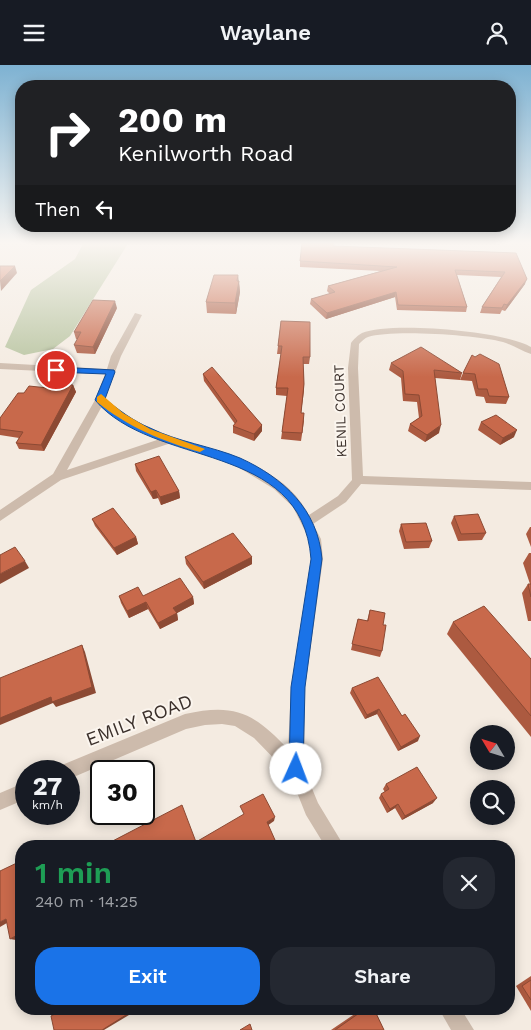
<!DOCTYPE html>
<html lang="en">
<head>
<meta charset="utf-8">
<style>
  body { margin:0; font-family:"Work Sans",sans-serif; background:#242831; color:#f1f3f6; height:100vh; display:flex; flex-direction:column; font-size:19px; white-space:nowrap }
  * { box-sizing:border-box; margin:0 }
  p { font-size:16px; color:#9ea1a6 }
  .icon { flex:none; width:28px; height:28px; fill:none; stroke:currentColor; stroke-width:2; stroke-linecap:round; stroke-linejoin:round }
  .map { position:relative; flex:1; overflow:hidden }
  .side { position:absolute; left:15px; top:775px; width:500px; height:175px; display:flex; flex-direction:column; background:#171b24; border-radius:20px; box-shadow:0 2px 12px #0003 }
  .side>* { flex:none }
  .guide { position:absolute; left:15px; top:15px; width:501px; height:152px; border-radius:20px; box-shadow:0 2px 12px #0003; background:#202124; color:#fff; overflow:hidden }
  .needle { width:32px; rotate:308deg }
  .fabs { position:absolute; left:470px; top:660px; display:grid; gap:10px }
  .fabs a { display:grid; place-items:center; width:45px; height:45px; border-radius:50%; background:#171b24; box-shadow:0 2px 12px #0003; font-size:25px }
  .speed { position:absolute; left:15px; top:695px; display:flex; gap:10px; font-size:25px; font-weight:700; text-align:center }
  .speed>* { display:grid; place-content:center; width:65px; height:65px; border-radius:50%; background:#171b24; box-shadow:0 2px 12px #0003; line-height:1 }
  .speed small { font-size:12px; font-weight:400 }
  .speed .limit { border:2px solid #111; border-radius:8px; background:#fff; color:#111 }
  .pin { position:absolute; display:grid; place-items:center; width:42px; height:42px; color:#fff; margin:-21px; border:2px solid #fff; border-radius:50%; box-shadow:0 1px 5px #0007 }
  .me { position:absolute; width:55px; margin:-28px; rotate:2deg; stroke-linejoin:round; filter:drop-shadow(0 0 4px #0008) }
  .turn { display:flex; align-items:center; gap:18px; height:105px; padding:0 20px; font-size:22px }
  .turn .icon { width:65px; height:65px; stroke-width:2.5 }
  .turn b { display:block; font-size:35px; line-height:42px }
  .then { display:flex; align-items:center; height:48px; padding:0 20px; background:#0003; gap:10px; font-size:19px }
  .round { display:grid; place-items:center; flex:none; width:52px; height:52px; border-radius:20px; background:#242831 }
  .headline { display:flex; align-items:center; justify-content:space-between; height:85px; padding:0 20px }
  h1 { font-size:30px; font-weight:600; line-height:38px; color:#1e9e55 }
  .primary-button { display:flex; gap:10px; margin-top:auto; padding:10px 20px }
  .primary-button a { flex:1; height:58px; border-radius:20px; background:#1a73e8; color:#fff; font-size:20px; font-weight:600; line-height:58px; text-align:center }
  .primary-button a+a { background:#242831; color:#f1f3f6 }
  header { display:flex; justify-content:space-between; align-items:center; height:65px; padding:0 20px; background:#171b24; font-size:22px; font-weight:600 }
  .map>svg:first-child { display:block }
</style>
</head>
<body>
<header><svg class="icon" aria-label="menu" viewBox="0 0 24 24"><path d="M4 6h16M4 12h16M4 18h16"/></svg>Waylane<svg class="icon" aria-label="person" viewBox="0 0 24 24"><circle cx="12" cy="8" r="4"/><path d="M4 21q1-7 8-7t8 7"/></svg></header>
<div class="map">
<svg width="531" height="965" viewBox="0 0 531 965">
  <rect width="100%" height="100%" fill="#f4ebe1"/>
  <polygon fill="#b8c4a0" points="84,177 129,177 70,271 53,284 24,290 5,282 31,225 75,194"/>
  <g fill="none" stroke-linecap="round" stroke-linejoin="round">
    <g fill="#cdbbac" fill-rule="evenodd">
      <path d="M 135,248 L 142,250 L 121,291 L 105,334 C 119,345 134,356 151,363 C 204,388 278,391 309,450 L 338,431 L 352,415 L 348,303 L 351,278 C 353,275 358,270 362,268 C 390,256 505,266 531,282 L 531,289 C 521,286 513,280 503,277 C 478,270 391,264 368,272 C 365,273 362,276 359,279 L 358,303 L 363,411 L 531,417 L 531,425 L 361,419 L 346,437 L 313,459 L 321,474 L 323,494 L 305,623 L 304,704 L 318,738 L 344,781 L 325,781 L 306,750 L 290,710 L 254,673 L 235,661 L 222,659 L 205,660 L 186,664 L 69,714 L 69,706 L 60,706 L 62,700 L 185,649 C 235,638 254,648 288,684 L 291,623 L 311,494 L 309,474 L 293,442 L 274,424 L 233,399 L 171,378 L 61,415 L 0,456 L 0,445 L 53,409 L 95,335 L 105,309 L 0,304 L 0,298 L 107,304 L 111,291 ZM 102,341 C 120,356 138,367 160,374 L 67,405 Z"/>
      <polygon points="26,717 26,734 0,745 0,728"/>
      <polygon points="439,944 461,944 474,965 451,965"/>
    </g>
  </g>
  <g fill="#ac5a40">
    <polygon points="333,181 516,188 525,219 505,246 502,245 500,249 480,248 482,242 501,212 457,210 467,242 466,247 397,245 395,232 326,254 310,239 311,234 330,229 327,226 328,221 381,206 300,202 300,196"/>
    <polygon points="239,216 240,227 236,249 207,248 206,237"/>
    <polygon points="117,243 95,289 77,288 74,280 78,274 76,274 74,267"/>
    <polygon points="281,256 310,292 309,299 303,299 304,326 301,348 304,356 301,376 281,374 282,367 287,331 276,330 276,323 281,289 277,289 278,281"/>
    <polygon points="472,290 509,332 506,339 486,338 484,332 476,331 472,316 460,315 463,308"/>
    <polygon points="391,298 462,308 460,315 435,313 439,368 425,377 408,366 410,359 419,353 417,337 403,336 401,313 389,305"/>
    <polygon points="203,309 262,360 262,366 254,376 233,368 233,361 235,359 204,316"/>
    <polygon points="73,320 76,327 44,386 19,384 16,378 19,373 0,370 0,353 24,328 48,323"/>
    <polygon points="481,357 514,372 500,380 478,365"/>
    <polygon points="135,399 179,426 180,433 161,440 158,433 153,434 136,406"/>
    <polygon points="454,451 486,468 482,475 458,476 451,458"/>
    <polygon points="92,454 136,472 138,479 117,490 95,461"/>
    <polygon points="401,459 432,476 429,483 404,484 399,466"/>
    <polygon points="530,462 531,462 531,482 526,469"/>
    <polygon points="529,488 531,488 531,556 528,556 522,528 528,519 530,519 523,498"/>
    <polygon points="185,492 252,492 252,499 204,524 186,499"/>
    <polygon points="119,531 193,532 194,539 177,548 178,555 160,564 148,544 129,553 121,538"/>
    <polygon points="370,545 383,560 382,586 380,592 351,585 358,554 367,556"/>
    <polygon points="453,557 531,594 531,672 447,569"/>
    <polygon points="352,623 402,651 418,676 398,686 377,649 365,654 350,628"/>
    <polygon points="386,719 433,738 402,755 395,743 387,748 379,733 381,729 385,727 383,724"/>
    <polygon points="531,911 531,946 516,921"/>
    <polygon points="362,944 374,944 384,965 331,965"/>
  </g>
  <g fill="#8c4a34">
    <polygon points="15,201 17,208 1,226 0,216"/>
    <polygon points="238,210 240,227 236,249 235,238"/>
    <polygon points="527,214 525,219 505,246 507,240"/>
    <polygon points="396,227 395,232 326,254 327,248"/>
    <polygon points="115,236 117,243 95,289 93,282"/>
    <polygon points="73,320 76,327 44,386 41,380"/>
    <polygon points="262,360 262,366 254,376 254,369"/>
    <polygon points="441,360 439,368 425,377 427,370"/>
    <polygon points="517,365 514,372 500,380 503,373"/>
    <polygon points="156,425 158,433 153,434 151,427"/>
    <polygon points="179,426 180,433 161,440 160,432"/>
    <polygon points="136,472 138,479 117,490 114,483"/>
    <polygon points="252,492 252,499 204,524 203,517"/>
    <polygon points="25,496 29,503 0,519 0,509"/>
    <polygon points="193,532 194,539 177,548 178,555 160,564 158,558 173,543"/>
    <polygon points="146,537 148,544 129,553 127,546"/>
    <polygon points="82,580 85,587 96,628 56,642 53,638 0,660 0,653"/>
    <polygon points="379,644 377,649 365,654 367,650"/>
    <polygon points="420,671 418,676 398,686 401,682"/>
    <polygon points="437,733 433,738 402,755 405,751"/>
    <polygon points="398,739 395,743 387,748 390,744"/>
    <polygon points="275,752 274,756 267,761 267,757"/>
    <polygon points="275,775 275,778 270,781 265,781"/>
    <polygon points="6,854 12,855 0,862 0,857"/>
    <polygon points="21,868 21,873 16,875 10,874"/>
    <polygon points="125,944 128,944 129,950 104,965 102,965"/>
  </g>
  <g fill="#c8694b" stroke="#8c4a34">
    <polygon points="312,177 333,177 333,181 516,188 527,214 507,240 504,239 502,243 482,242 505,207 455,205 467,242 398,240 396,227 327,248 311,234 335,227 328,221 397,202 300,196 302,178 312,178"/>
    <polygon points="0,201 15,201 0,216"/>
    <polygon points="214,210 238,210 237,216 239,216 235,238 206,237"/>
    <polygon points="93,235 115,236 93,282 74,280 81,267 74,267"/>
    <polygon points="281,256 310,257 310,292 303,292 304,319 301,348 304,348 302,368 282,367 288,323 276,323 282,281 278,281"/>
    <polygon points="421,282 462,308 434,305 441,360 427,370 410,359 422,351 419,330 405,329 403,306 391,298"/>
    <polygon points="480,289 499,299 509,332 489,331 487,324 478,324 475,309 463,308 472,290 475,292"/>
    <polygon points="212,302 262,360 254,369 233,361 237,356 203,309"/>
    <polygon points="51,318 73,320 41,380 16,378 23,367 0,364 0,353 18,328 24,328 29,321 48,323"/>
    <polygon points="496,350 517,365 503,373 481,357"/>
    <polygon points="159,391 179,426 160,432 156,425 151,427 135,399"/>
    <polygon points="113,443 136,472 114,483 92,454"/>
    <polygon points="478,449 486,468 461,469 454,451"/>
    <polygon points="426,458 432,476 406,477 401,459"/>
    <polygon points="233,468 252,492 203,517 185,492"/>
    <polygon points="15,482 25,496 0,509 0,490"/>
    <polygon points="180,513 193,532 173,543 177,548 158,558 146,537 127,546 119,531 138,522 143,531"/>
    <polygon points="528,519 531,519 531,532"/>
    <polygon points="484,541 531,594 531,651 453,557"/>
    <polygon points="370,545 385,548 383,560 386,560 382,586 352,579 358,554 368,556"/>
    <polygon points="82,580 92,622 52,637 51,632 0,653 0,613"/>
    <polygon points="378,612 402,651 405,649 420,671 401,682 379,644 367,650 352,623"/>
    <polygon points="417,702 437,733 405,751 398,739 390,744 381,729 389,724 386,719"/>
    <polygon points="263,729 275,752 267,757 275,775 265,781 103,781 182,740 196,777 244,749 240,741"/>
    <polygon points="21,796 21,868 10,874 6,854 0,857 0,806"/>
    <polygon points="531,915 531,935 522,921"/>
    <polygon points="64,944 125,944 126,950 102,965 54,965 51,951"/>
    <polygon points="365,944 374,944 384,965 335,965"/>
    <polygon points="250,959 252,965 240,965"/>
  </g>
  <linearGradient id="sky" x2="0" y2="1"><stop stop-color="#7eb2d2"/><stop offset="0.57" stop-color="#faf6f2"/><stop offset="1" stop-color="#faf6f2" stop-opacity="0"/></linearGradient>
  <rect width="531" height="312" fill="url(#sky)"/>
  <path fill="#1a73e8" stroke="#114b97" d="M 56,302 L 114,305 L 115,307 L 105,334 C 119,345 133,356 150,363 C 178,377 211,381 240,393 C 284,413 318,445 322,494 L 305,622 L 303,704 L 301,709 L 296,712 L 291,709 L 289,704 L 291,622 L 311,494 C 302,375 153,404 95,335 L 106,309 L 53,307 L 52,305 Z"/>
  <path fill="#f59e0b" d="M 101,329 L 123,348 L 150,364 L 205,384 L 200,387 C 162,376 128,362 97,337 L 97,332 Z"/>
  <g text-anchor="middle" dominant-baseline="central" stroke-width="4" stroke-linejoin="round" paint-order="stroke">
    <g font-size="14" fill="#3b302b" stroke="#fbf5ee">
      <text transform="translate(340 346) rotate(-92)">KENIL COURT</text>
    </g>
    <g font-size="19" fill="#3b302b" stroke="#fbf5ee">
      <text transform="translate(139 655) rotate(-21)">EMILY ROAD</text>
    </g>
  </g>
</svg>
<div class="fabs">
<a><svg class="needle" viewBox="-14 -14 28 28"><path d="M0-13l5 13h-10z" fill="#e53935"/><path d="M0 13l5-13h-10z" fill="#9ea1a6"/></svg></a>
<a><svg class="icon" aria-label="search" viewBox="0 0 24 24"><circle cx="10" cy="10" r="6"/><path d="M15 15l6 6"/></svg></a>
</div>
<div class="speed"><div>27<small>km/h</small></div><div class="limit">30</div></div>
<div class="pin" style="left:56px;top:305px;background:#d93025"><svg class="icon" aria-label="arrive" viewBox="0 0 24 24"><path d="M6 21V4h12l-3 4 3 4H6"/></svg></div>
<svg class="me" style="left:296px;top:704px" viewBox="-20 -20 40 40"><circle r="19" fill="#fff"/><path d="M0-13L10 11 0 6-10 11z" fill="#1a73e8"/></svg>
<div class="guide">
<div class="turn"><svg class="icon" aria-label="right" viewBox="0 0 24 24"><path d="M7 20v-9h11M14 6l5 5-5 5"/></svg><div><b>200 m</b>Kenilworth Road</div></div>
<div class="then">Then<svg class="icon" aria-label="left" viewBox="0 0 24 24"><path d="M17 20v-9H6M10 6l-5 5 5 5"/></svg></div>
</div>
<section class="side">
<div class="headline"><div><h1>1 min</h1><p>240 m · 14:25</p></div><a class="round"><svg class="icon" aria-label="close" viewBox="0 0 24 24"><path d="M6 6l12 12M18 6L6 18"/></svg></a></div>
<div class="primary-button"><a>Exit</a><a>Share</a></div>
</section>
</div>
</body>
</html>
